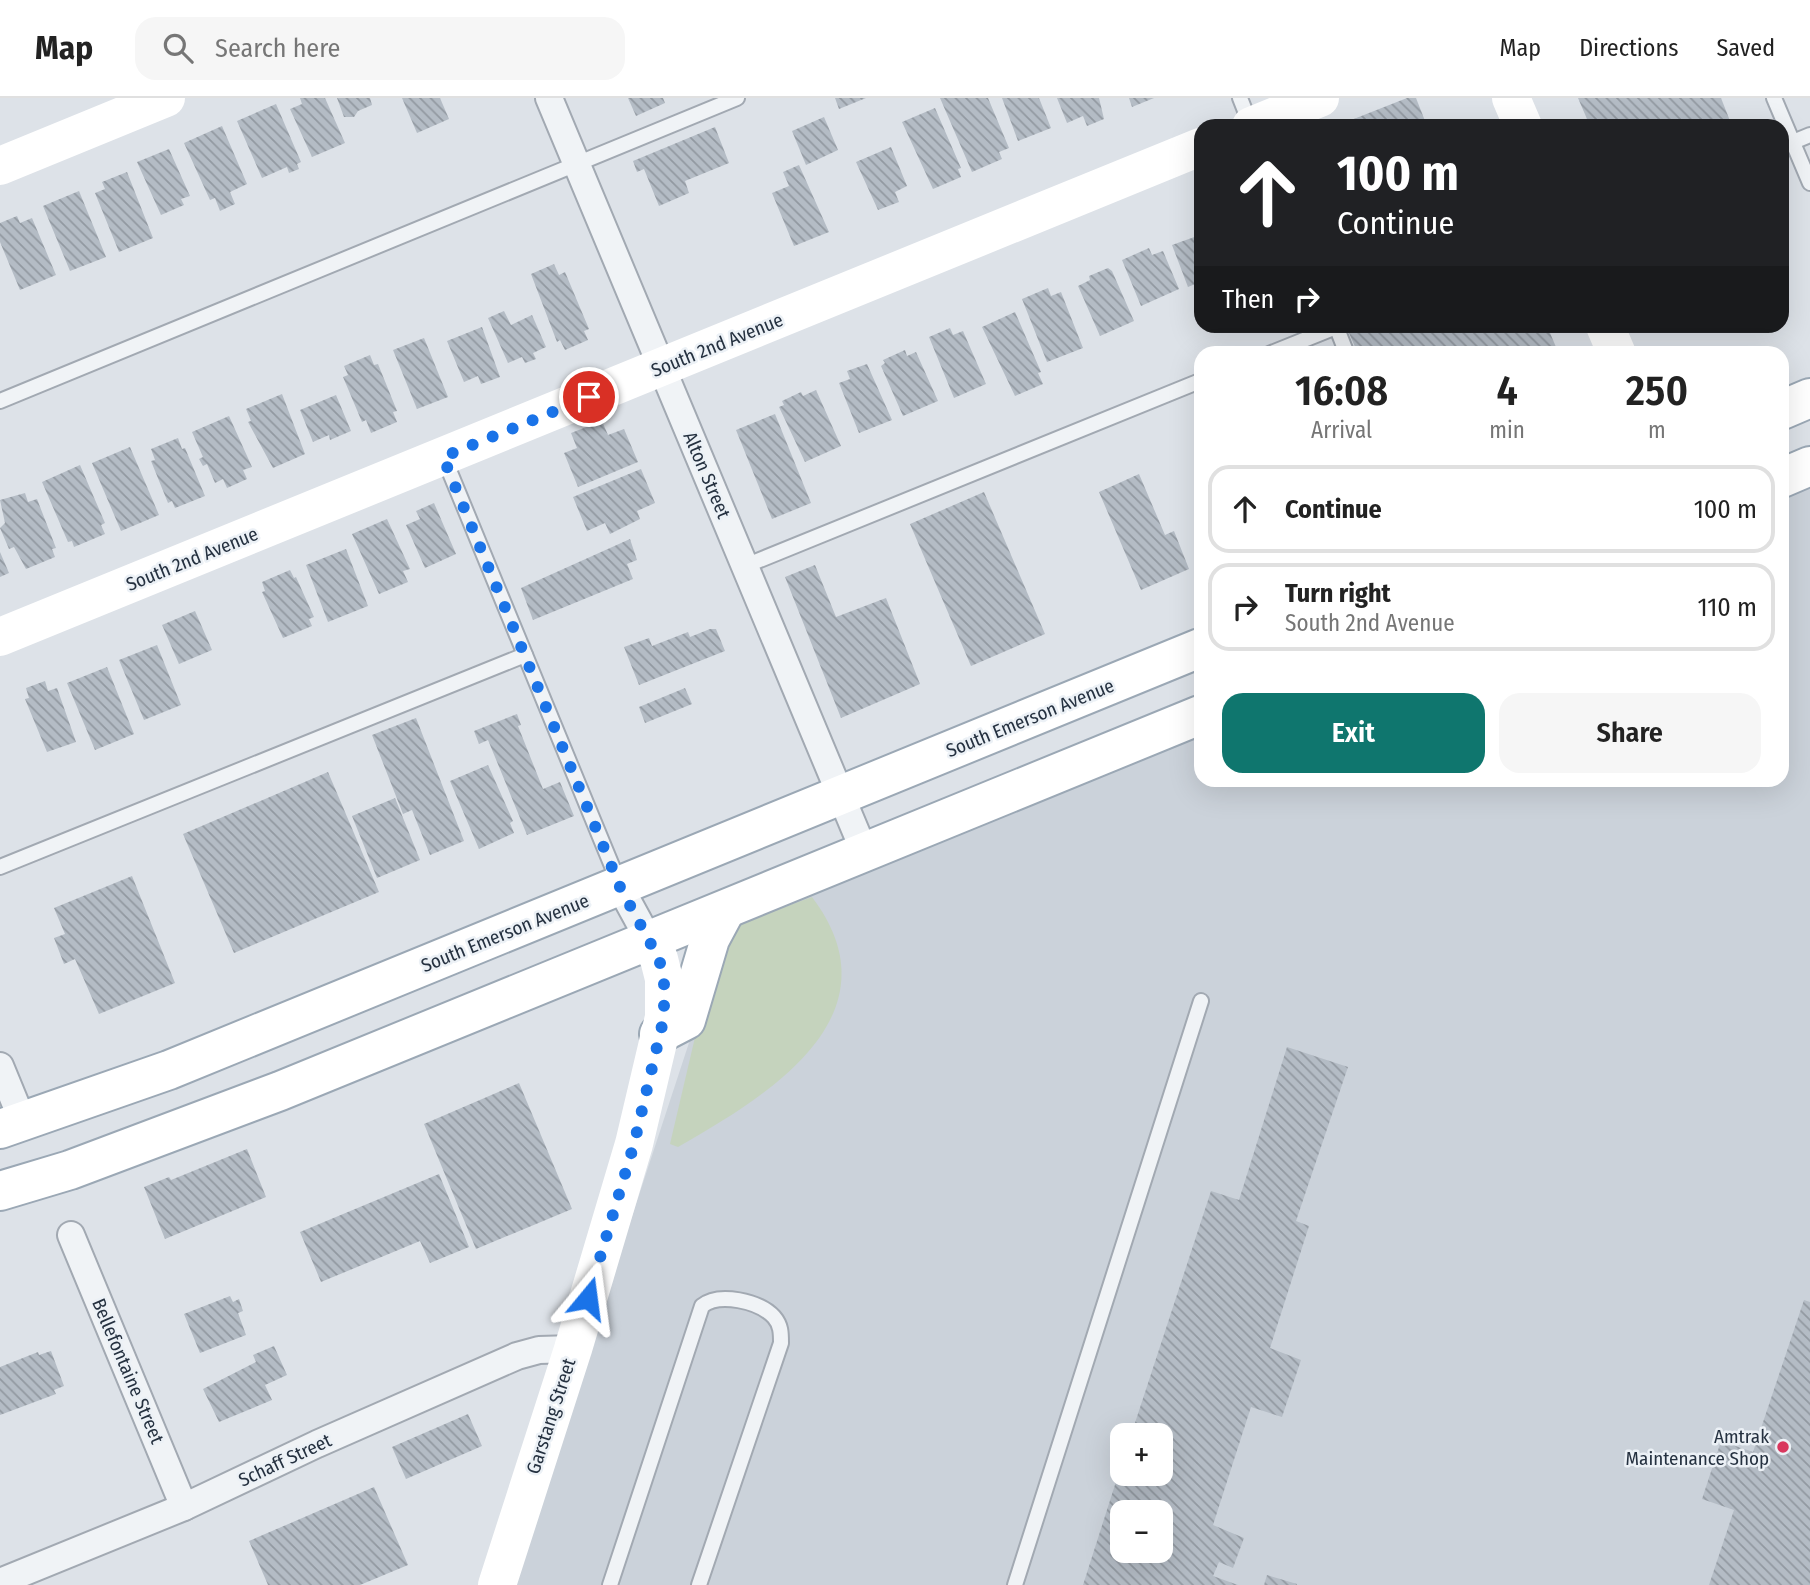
<!DOCTYPE html>
<html lang="en">
<head>
<meta charset="utf-8">
<style>
  body { margin:0; font-family:"Fira Sans Condensed",sans-serif; background:#f6f6f6; color:#222; height:100vh; display:flex; flex-direction:column; font-size:26px; white-space:nowrap }
  * { box-sizing:border-box; margin:0 }
  p { font-size:23px; color:#767676 }
  .icon { flex:none; width:38px; height:38px; fill:none; stroke:currentColor; stroke-width:2; stroke-linecap:round; stroke-linejoin:round }
  .map { position:relative; flex:1; overflow:hidden }
  .side { position:absolute; left:1194px; top:248px; width:595px; height:441px; display:flex; flex-direction:column; background:#fff; border-radius:21px; box-shadow:0 7px 28px #0002 }
  .side>* { flex:none }
  .guide { position:absolute; left:1194px; top:21px; width:595px; height:214px; border-radius:21px; box-shadow:0 7px 28px #0002; background:#202124; color:#fff; overflow:hidden }
  .buttons { position:absolute; left:1110px; top:1325px; display:grid; gap:14px }
  .buttons a { display:grid; place-items:center; width:63px; height:63px; border-radius:14px; background:#fff; box-shadow:0 7px 28px #0002; font-size:35px }
  .pin { position:absolute; display:grid; place-items:center; width:60px; height:60px; color:#fff; margin:-30px; border:4px solid #fff; border-radius:50%; box-shadow:0 2px 7px #0007 }
  .me { position:absolute; width:77px; margin:-38px; rotate:16deg; stroke-linejoin:round; filter:drop-shadow(0 0 5px #0008) }
  .turn { display:flex; align-items:center; gap:24px; height:147px; padding:0 28px; font-size:32px }
  .turn .icon { width:91px; height:91px; stroke-width:2.5 }
  .turn b { display:block; font-size:49px; line-height:60px }
  .then { display:flex; align-items:center; height:66px; padding:0 28px; background:#0003; gap:14px; font-size:26px }
  .eta { display:flex; justify-content:space-evenly; align-items:center; height:119px; text-align:center }
  .eta b { font-size:42px; font-weight:600; line-height:49px }
  .button { display:flex; gap:14px; margin-top:auto; padding:14px 28px }
  .button a { flex:1; height:80px; border-radius:21px; background:#0f766e; color:#fff; font-size:28px; font-weight:600; line-height:80px; text-align:center }
  .button a+a { background:#f6f6f6; color:#222 }
  ul { padding:0; list-style:none }
  li { display:flex; align-items:center; gap:21px; height:88px; margin:0 14px 10px; padding:0 14px; border:4px solid #e0e0e0; border-radius:21px }
  li div { flex:1 }
  li b { display:block; font-size:26px }
  li em { font-style:normal }
  header { display:flex; align-items:center; gap:42px; box-sizing:border-box; height:98px; padding:0 35px; background:#fff; border-bottom:2px solid #e0e0e0 }
  header strong { font-size:33px }
  nav { display:flex; gap:38px; margin-inline-start:auto; font-size:24px }
  .search { width:490px; height:63px; background:#f6f6f6; display:flex; align-items:center; gap:18px; box-sizing:border-box; padding:0 24px; border-radius:21px; color:#767676; font-size:26px }
  .map>svg:first-child { display:block }
</style>
</head>
<body>
<header>
<strong>Map</strong>
<div class="search"><svg class="icon" aria-label="search" viewBox="0 0 24 24"><circle cx="10" cy="10" r="6"/><path d="M15 15l6 6"/></svg>Search here</div>
<nav><a>Map</a><a>Directions</a><a>Saved</a></nav>
</header>
<div class="map">
<svg width="1810" height="1487" viewBox="0 0 1810 1487">
  <defs>
    <pattern id="building-back-hatch" width="6" height="6" patternUnits="userSpaceOnUse" patternTransform="scale(1.75)"><rect width="6" height="6" fill="#b4bcc5"/><path d="M-1 5l2 2M0 0l6 6M5-1l2 2" fill="none" stroke="#9299a1"/></pattern>
  </defs>
  <rect width="100%" height="100%" fill="#dde2e8"/>
  <path fill="#cbd2da" fill-rule="evenodd" d="M 1810,384 L 1810,1487 L 511,1487 L 727,829 L 1200,633 L 1200,682 L 1782,682 L 1782,396 ZM 1122,1337 L 1160,1337 L 1160,1376 L 1122,1376 ZM 1122,1414 L 1160,1414 L 1160,1452 L 1122,1452 Z"/>
  <path fill="#c5d3bd" d="M 812,799 C 901,917 769,997 678,1049 L 670,1046 L 696,935 L 733,828 Z"/>
  <g fill="url(#building-back-hatch)" fill-rule="evenodd">
    <polygon points="300,0 325,0 345,45 312,59 290,11 302,6"/>
    <polygon points="337,0 370,0 372,7 358,13 354,19 344,19"/>
    <polygon points="402,0 440,0 449,21 417,35"/>
    <polygon points="628,0 663,0 665,5 636,18"/>
    <polygon points="835,0 866,0 839,11"/>
    <polygon points="940,0 988,0 1009,50 999,54 1002,61 972,74"/>
    <polygon points="1002,0 1039,0 1051,30 1018,43"/>
    <polygon points="1057,0 1099,0 1104,21 1087,28 1083,18 1067,25"/>
    <polygon points="1129,0 1154,0 1132,9"/>
    <polygon points="1407,0 1416,0 1427,28 1336,28"/>
    <polygon points="1578,0 1721,0 1732,28 1590,28"/>
    <polygon points="276,6 301,64 297,66 299,71 289,75 287,69 262,80 237,23"/>
    <polygon points="935,10 961,70 958,71 961,79 933,91 902,24"/>
    <polygon points="824,19 838,52 806,67 792,33"/>
    <polygon points="222,28 247,86 230,94 235,106 220,113 215,100 210,102 184,45"/>
    <polygon points="715,29 729,65 685,83 689,95 659,108 644,71 637,74 633,63"/>
    <polygon points="891,49 907,88 895,94 899,104 878,112 856,64"/>
    <polygon points="169,51 190,98 181,101 184,107 161,117 137,64"/>
    <polygon points="799,67 829,134 794,148 772,95 789,88 783,74"/>
    <polygon points="127,74 153,140 119,154 95,95 105,91 102,84"/>
    <polygon points="79,93 106,159 70,173 43,108"/>
    <polygon points="17,118 20,125 32,120 56,177 20,192 0,144 0,125"/>
    <polygon points="1200,137 1200,184 1188,189 1172,147"/>
    <polygon points="1149,150 1152,157 1163,153 1179,191 1141,208 1122,162"/>
    <polygon points="554,166 559,177 565,174 589,231 584,233 588,242 565,252 560,242 557,244 531,176"/>
    <polygon points="1108,170 1112,173 1134,223 1100,238 1078,188 1090,182 1089,178"/>
    <polygon points="1048,190 1051,198 1061,194 1083,250 1047,264 1022,201"/>
    <polygon points="504,213 511,227 532,217 546,249 533,255 536,261 525,265 522,259 508,265 488,220"/>
    <polygon points="1015,214 1041,274 1038,275 1043,286 1015,298 982,229"/>
    <polygon points="1346,228 1547,228 1559,256 1358,256"/>
    <polygon points="482,229 500,279 481,286 478,278 464,284 447,243"/>
    <polygon points="950,230 953,237 963,233 986,286 954,300 929,239"/>
    <polygon points="424,240 448,299 417,311 393,252"/>
    <polygon points="905,252 907,258 916,254 938,303 903,318 881,268 885,265 883,262"/>
    <polygon points="370,257 374,267 378,266 397,313 393,314 397,324 371,335 366,322 362,324 343,279 348,277 344,268"/>
    <polygon points="867,266 892,322 859,335 839,285 850,281 847,273"/>
    <polygon points="816,292 841,348 805,364 779,309 784,307 782,303 801,294 803,298"/>
    <polygon points="282,296 305,356 273,370 248,324 251,323 246,311"/>
    <polygon points="336,297 351,333 330,342 329,337 313,344 300,312"/>
    <polygon points="775,316 811,405 772,421 736,332"/>
    <polygon points="229,318 252,369 243,372 247,381 227,390 223,381 215,385 207,366 203,368 199,361 203,359 192,334"/>
    <polygon points="602,323 608,337 624,331 638,364 578,389 564,355 577,350 571,335"/>
    <polygon points="178,340 182,351 185,350 205,398 175,410 172,403 168,405 151,363 155,362 151,351"/>
    <polygon points="130,349 159,417 121,433 92,365"/>
    <polygon points="80,367 105,425 101,427 105,436 74,449 72,443 68,444 42,384"/>
    <polygon points="641,371 655,405 637,413 640,421 610,436 605,425 587,433 573,399"/>
    <polygon points="1139,376 1165,437 1174,433 1189,471 1141,492 1099,394"/>
    <polygon points="984,394 1045,536 971,568 910,426"/>
    <polygon points="25,395 28,404 37,401 56,450 52,451 55,459 26,471 14,449 9,451 0,430 5,425 0,402"/>
    <polygon points="434,405 456,456 425,470 406,427 420,421 416,413"/>
    <polygon points="387,421 410,471 403,473 408,484 379,496 352,436"/>
    <polygon points="630,441 637,462 627,466 633,481 533,522 521,490"/>
    <polygon points="346,451 368,508 328,524 306,467"/>
    <polygon points="0,454 9,475 0,479"/>
    <polygon points="815,467 836,519 886,500 920,586 841,620 785,479"/>
    <polygon points="290,472 294,480 296,479 314,519 309,521 312,528 283,540 262,494 265,493 262,484"/>
    <polygon points="195,513 212,552 179,566 162,527"/>
    <polygon points="710,531 716,531 725,553 639,587 624,549 649,540 652,548 688,534 690,539"/>
    <polygon points="157,547 181,607 144,622 119,562"/>
    <polygon points="107,569 134,636 95,652 67,585"/>
    <polygon points="45,583 48,593 57,590 76,644 47,654 25,601 29,600 26,590"/>
    <polygon points="685,590 692,606 645,625 639,609"/>
    <polygon points="517,616 521,627 518,628 543,691 560,684 574,718 527,737 488,642 479,646 474,633"/>
    <polygon points="416,620 464,743 430,757 412,712 403,716 372,637"/>
    <polygon points="488,667 513,723 510,725 514,735 479,751 450,683"/>
    <polygon points="328,674 379,794 234,855 183,736"/>
    <polygon points="395,700 420,762 377,780 352,718"/>
    <polygon points="132,778 175,885 99,916 75,861 64,866 54,840 65,836 54,810"/>
    <path d="M 1287,949 L 1348,969 L 1296,1123 L 1309,1128 L 1270,1250 L 1301,1262 L 1282,1319 L 1251,1309 L 1213,1427 L 1244,1440 L 1233,1470 L 1219,1464 L 1213,1478 L 1238,1487 L 1083,1487 L 1121,1368 L 1122,1376 L 1160,1376 L 1160,1337 L 1131,1337 L 1211,1093 L 1239,1102 ZM 1122,1414 L 1160,1414 L 1160,1452 L 1122,1452 Z"/>
    <polygon points="519,985 572,1111 476,1151 424,1026"/>
    <polygon points="247,1051 266,1099 165,1141 144,1089 169,1079 171,1082"/>
    <polygon points="439,1076 469,1149 430,1165 420,1143 321,1184 300,1134"/>
    <polygon points="230,1198 233,1204 239,1201 243,1213 238,1215 246,1237 200,1255 184,1216"/>
    <polygon points="1804,1202 1810,1204 1810,1487 1709,1487 1734,1412 1702,1401 1721,1343 1753,1354"/>
    <polygon points="274,1248 287,1277 265,1287 272,1302 219,1324 203,1291 256,1264 253,1257"/>
    <polygon points="51,1253 64,1288 54,1292 56,1296 0,1317 0,1269 38,1254 39,1257"/>
    <polygon points="468,1316 482,1348 406,1381 392,1349"/>
    <polygon points="374,1389 408,1467 360,1487 268,1487 249,1443"/>
    <polygon points="1267,1477 1297,1486 1297,1487 1264,1487"/>
  </g>
  <g fill="none" stroke-linecap="round" stroke-linejoin="round">
    <g stroke="#a2a9b2" stroke-width="18">
      <g id="lane">
        <polyline points="1240,0 1251,28"/>
        <polyline points="1774,0 1810,85"/>
        <polyline points="1793,44 1810,37"/>
        <polyline points="1336,228 1347,256"/>
        <polyline points="1269,256 1336,229"/>
        <polyline points="0,303 737,0"/>
        <polyline points="444,360 619,785"/>
        <polyline points="745,468 1200,283"/>
        <polyline points="0,769 525,557"/>
        <path d="M 610,1487 L 702,1208 C 719,1194 759,1203 774,1219 C 781,1227 781,1235 781,1245 L 699,1487"/>
        <polyline points="1015,1487 1201,903"/>
      </g>
    </g>
    <g stroke="#a2a9b2" stroke-width="30">
      <g id="street">
        <polyline points="549,0 864,753"/>
        <polyline points="620,789 650,844"/>
        <polyline points="0,968 23,1024"/>
        <polyline points="71,1137 184,1409"/>
        <polyline points="0,1484 184,1409 317,1346 517,1258 539,1252 573,1251"/>
      </g>
    </g>
    <g stroke="#9ba8b5" stroke-width="42">
      <g id="primary">
        <polyline points="1782,312 1810,300"/>
        <polyline points="1782,380 1810,368"/>
        <polyline points="659,936 686,922 710,841 725,813"/>
        <polyline points="0,1031 169,972 1200,550"/>
        <polyline points="0,1093 70,1072 280,993 1200,617"/>
      </g>
    </g>
    <use href="#lane" stroke="#f0f3f6" stroke-width="14"/>
    <use href="#street" stroke="#f0f3f6" stroke-width="26"/>
    <g stroke="#fff" stroke-width="38">
      <polyline points="1511,0 1523,28"/>
      <polyline points="1251,28 1320,0"/>
      <polyline points="0,68 166,0"/>
      <polyline points="1605,228 1617,256"/>
      <polyline points="0,539 1200,49"/>
      <polyline points="497,1487 573,1251 634,1046 664,919 664,881 659,861 650,844"/>
    </g>
    <use href="#primary" stroke="#fff" stroke-width="38"/>
  </g>
  <g fill="none" stroke-linecap="round" stroke-linejoin="round">
    <polyline stroke="#1a73e8" stroke-width="12" stroke-dasharray="0 21.6" points="588,1200 634,1046 664,919 664,881 659,861 620,789 443,359 589,299"/>
  </g>
  <circle fill="#d9375e" stroke="#ecf1f6" stroke-width="2.5" cx="1783" cy="1349" r="7"/>
  <g text-anchor="middle" dominant-baseline="central" stroke-width="5" stroke-linejoin="round" paint-order="stroke">
    <g font-size="19" fill="#253140" stroke="#ecf1f6">
      <text transform="translate(717 247) rotate(-22)">South 2nd Avenue</text>
      <text transform="translate(707 377) rotate(67)">Alton Street</text>
      <text transform="translate(192 461) rotate(-22)">South 2nd Avenue</text>
      <text transform="translate(1030 620) rotate(-22)">South Emerson Avenue</text>
      <text transform="translate(505 835) rotate(-22)">South Emerson Avenue</text>
      <text transform="translate(128 1273) rotate(67)">Bellefontaine Street</text>
      <text transform="translate(551 1318) rotate(-72)">Garstang Street</text>
      <text transform="translate(285 1362) rotate(-25)">Schaff Street</text>
    </g>
    <g font-size="19" fill="#253140" stroke="#ecf1f6" text-anchor="end">
      <text x="1769" y="1338">Amtrak<tspan x="1769" dy="22">Maintenance Shop</tspan></text>
    </g>
  </g>
</svg>
<div class="buttons">
<a>+</a>
<a>−</a>
</div>
<div class="pin" style="left:589px;top:299px;background:#d93025"><svg class="icon" aria-label="arrive" viewBox="0 0 24 24"><path d="M6 21V4h12l-3 4 3 4H6"/></svg></div>
<svg class="me" style="left:588px;top:1200px" viewBox="-20 -20 40 40"><path d="M0-17L14 15 0 8-14 15z" fill="#1a73e8" stroke="#fff" stroke-width="4"/></svg>
<div class="guide">
<div class="turn"><svg class="icon" aria-label="ahead" viewBox="0 0 24 24"><path d="M12 20V5M6 11l6-6 6 6"/></svg><div><b>100 m</b>Continue</div></div>
<div class="then">Then<svg class="icon" aria-label="right" viewBox="0 0 24 24"><path d="M7 20v-9h11M14 6l5 5-5 5"/></svg></div>
</div>
<section class="side">
<div class="eta">
<div><b>16:08</b><p>Arrival</p></div>
<div><b>4</b><p>min</p></div>
<div><b>250</b><p>m</p></div>
</div>
<ul>
<li><svg class="icon" aria-label="ahead" viewBox="0 0 24 24"><path d="M12 20V5M6 11l6-6 6 6"/></svg><div><b>Continue</b></div><em>100 m</em></li>
<li><svg class="icon" aria-label="right" viewBox="0 0 24 24"><path d="M7 20v-9h11M14 6l5 5-5 5"/></svg><div><b>Turn right</b><p>South 2nd Avenue</p></div><em>110 m</em></li>
</ul>
<div class="button"><a>Exit</a><a>Share</a></div>
</section>
</div>
</body>
</html>
